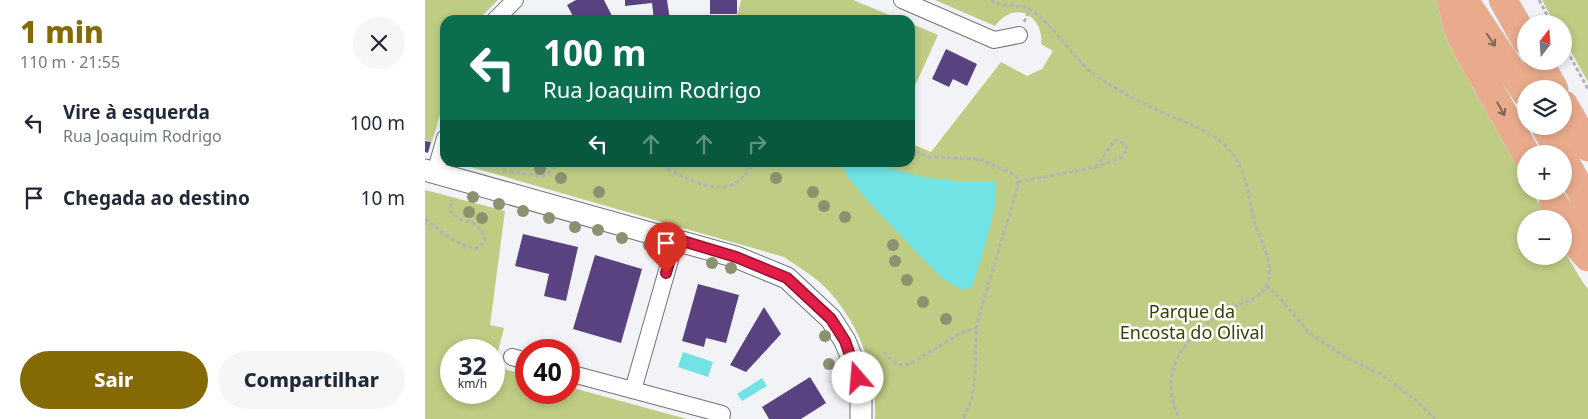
<!DOCTYPE html>
<html lang="pt">
<head>
<meta charset="utf-8">
<style>
  body { margin:0; font-family:"Noto Sans",sans-serif; background:#f6f6f7; color:#1f2937; height:100vh; display:flex; flex-direction:column; font-size:19px; white-space:nowrap }
  * { box-sizing:border-box; margin:0 }
  p { font-size:16px; color:#747a83 }
  .icon { flex:none; width:28px; height:28px; fill:none; stroke:currentColor; stroke-width:2; stroke-linecap:round; stroke-linejoin:round }
  .map { position:relative; flex:1; overflow:hidden }
  .details { display:flex; flex-direction:column; background:#fff; width:425px }
  .details>* { flex:none }
  .top-card { position:absolute; left:15px; top:15px; width:475px; height:152px; border-radius:15px; box-shadow:0 2px 8px #0003; background:#0b6e4f; color:#fff; overflow:hidden }
  .needle { width:32px; rotate:17deg }
  .buttons { position:absolute; left:1092px; top:15px; display:grid; gap:10px }
  .buttons a { display:grid; place-items:center; width:55px; height:55px; border-radius:50%; background:#fff; box-shadow:0 2px 8px #0003; font-size:25px }
  .speed { position:absolute; left:15px; top:339px; display:flex; gap:10px; font-size:25px; font-weight:700; text-align:center }
  .speed>* { display:grid; place-content:center; width:65px; height:65px; border-radius:50%; background:#fff; box-shadow:0 2px 8px #0003; line-height:1 }
  .speed small { font-size:12px; font-weight:400 }
  .speed .limit { border:8px solid #d22; background:#fff; color:#111 }
  .pin { position:absolute; display:grid; place-items:center; width:42px; height:42px; color:#fff; margin:-51px -21px; border-radius:50% 50% 50% 0; rotate:-45deg; box-shadow:0 0 5px #0007 }
  .pin .icon { rotate:45deg }
  .me { position:absolute; width:55px; margin:-28px; rotate:342deg; stroke-linejoin:round; filter:drop-shadow(0 0 4px #0008) }
  .turn { display:flex; align-items:center; gap:18px; height:105px; padding:0 20px; font-size:22px }
  .turn .icon { width:65px; height:65px; stroke-width:2.5 }
  .turn b { display:block; font-size:35px; line-height:42px }
  .lanes { display:flex; align-items:center; height:48px; padding:0 20px; background:#0003; justify-content:center; gap:25px; direction:ltr }
  .lanes .off { opacity:.35 }
  .round { display:grid; place-items:center; flex:none; width:52px; height:52px; border-radius:26px; background:#f6f6f7 }
  .overview { display:flex; align-items:center; justify-content:space-between; height:85px; padding:0 20px }
  h1 { font-size:30px; font-weight:800; line-height:38px; color:#856904 }
  .cta { display:flex; gap:10px; margin-top:auto; padding:10px 20px }
  .cta a { flex:1; height:58px; border-radius:30px; background:#856904; color:#fff; font-size:20px; font-weight:800; line-height:58px; text-align:center }
  .cta a+a { background:#f6f6f7; color:#1f2937 }
  ul { padding:0; list-style:none }
  li { display:flex; align-items:center; gap:15px; height:75px; padding:0 20px }
  li div { flex:1 }
  li b { display:block; font-size:19px }
  li em { font-style:normal }
  main { display:flex; flex:1; min-height:0 }
  .map>svg:first-child { display:block }
</style>
</head>
<body>
<main>
<section class="details">
<div class="overview"><div><h1>1 min</h1><p>110 m · 21:55</p></div><a class="round"><svg class="icon" aria-label="close" viewBox="0 0 24 24"><path d="M6 6l12 12M18 6L6 18"/></svg></a></div>
<ul>
<li><svg class="icon" aria-label="left" viewBox="0 0 24 24"><path d="M17 20v-9H6M10 6l-5 5 5 5"/></svg><div><b>Vire à esquerda</b><p>Rua Joaquim Rodrigo</p></div><em>100 m</em></li>
<li><svg class="icon" aria-label="arrive" viewBox="0 0 24 24"><path d="M6 21V4h12l-3 4 3 4H6"/></svg><div><b>Chegada ao destino</b></div><em>10 m</em></li>
</ul>
<div class="cta"><a>Sair</a><a>Compartilhar</a></div>
</section>
<div class="map">
<svg width="1163" height="419" viewBox="0 0 1163 419">
  <rect width="100%" height="100%" fill="#f2f3f7"/>
  <g fill="#bfcc83" fill-rule="evenodd">
    <polygon points="0,0 73,0 53,20 20,20 20,98 7,142 0,140"/>
    <polygon points="316,0 428,0 477,20 311,20"/>
    <path d="M 510,0 L 1014,0 L 1033,57 L 1101,182 L 1101,191 L 1107,191 L 1122,219 L 1101,219 L 1101,256 L 1139,256 L 1139,251 C 1148,264 1153,277 1163,289 L 1163,419 L 450,419 C 452,369 434,322 399,286 C 387,275 372,266 359,257 L 32,163 L 485,162 L 485,143 L 506,152 L 576,62 L 602,76 L 617,69 L 628,51 L 616,44 C 619,25 602,5 582,15 C 577,18 573,22 570,26 Z"/>
    <polygon points="1117,0 1163,0 1163,82 1139,39 1139,24 1130,24"/>
    <polygon points="485,23 513,35 485,97"/>
    <path d="M 0,190 L 80,211 L 65,325 L 79,328 L 70,362 L 82,370 L 101,375 L 101,392 L 144,392 L 144,387 L 262,419 L 0,419 ZM 26,350 L 69,350 L 69,392 L 26,392 Z"/>
  </g>
  <g fill="#71e3e5">
    <path d="M 415,163 L 444,163 L 502,178 L 533,181 L 566,181 L 570,182 C 577,197 553,269 547,287 L 538,290 L 518,279 L 495,256 L 443,201 L 423,177 Z"/>
    <polygon points="258,352 288,362 283,377 253,367"/>
    <polygon points="337,378 342,386 317,401 312,394"/>
  </g>
  <g fill="#5a4281">
    <polygon points="151,0 179,0 189,20 150,20 142,5"/>
    <polygon points="200,0 242,0 245,20 229,20 227,3 200,6"/>
    <rect x="285" y="0" width="27" height="14"/>
    <polygon points="521,49 552,64 542,86 528,79 524,87 507,79"/>
    <polygon points="0,141 6,142 3,153 0,152"/>
    <polygon points="98,234 153,247 141,301 119,296 124,274 90,266"/>
    <polygon points="170,255 217,269 196,343 148,329"/>
    <polygon points="273,284 314,295 301,343 281,338 279,347 257,341"/>
    <polygon points="339,307 356,334 321,372 305,365"/>
    <polygon points="385,377 401,403 376,419 344,419 337,407"/>
  </g>
  <g fill="none" stroke-linecap="round" stroke-linejoin="round">
    <g stroke="#727377" stroke-width="18">
      <g id="minor">
        <polyline points="477,0 569,40 594,35"/>
        <polyline points="70,20 90,0"/>
        <polyline points="10,173 20,138"/>
        <polyline points="87,357 101,361"/>
        <polyline points="144,373 297,414 296,419"/>
        <polyline points="208,390 251,239"/>
      </g>
    </g>
    <g stroke="#727377" stroke-width="23">
      <polyline id="tertiary" points="0,170 311,257 362,278 406,319 420,341 430,366 436,390 436,419"/>
    </g>
    <g stroke="#d0d0d1" stroke-width="29">
      <g id="trunk">
        <polyline points="1026,0 1033,28 1040,45 1101,154"/>
        <polyline points="1039,0 1101,93"/>
        <polyline points="1078,0 1101,41"/>
        <polyline points="1113,61 1129,89"/>
        <polyline points="1139,105 1163,147"/>
        <polyline points="1120,126 1135,154"/>
        <polyline points="1139,160 1163,204"/>
        <path d="M 1128,202 C 1137,216 1147,225 1163,229"/>
        <polyline points="1139,223 1153,246 1163,257"/>
      </g>
    </g>
    <g stroke="#b3b4b7" stroke-width="3" stroke-dasharray="4 2.5" stroke-linecap="butt">
      <path d="M 566,0 C 578,9 594,2 606,10 C 627,23 646,55 666,72 C 682,85 713,101 732,110 C 762,124 795,131 813,162 C 822,179 825,205 830,224 C 836,242 849,263 843,281 C 836,300 823,300 808,307 C 779,321 748,349 746,382 C 745,395 750,407 754,419"/>
      <polyline points="1114,0 1127,24"/>
      <polyline points="599,22 605,9"/>
      <polyline points="1139,45 1163,89"/>
      <path d="M 485,149 L 504,157 L 554,159 L 584,172 L 592,177 L 593,186 L 553,319 C 548,345 553,371 547,397 C 545,404 541,412 538,419"/>
      <path d="M 232,162 C 248,173 283,192 303,186 C 314,183 323,172 329,162"/>
      <polyline points="78,171 117,176 121,175 135,162"/>
      <polyline points="593,182 671,167 697,157 702,150 700,144 690,140 671,167"/>
      <path d="M 0,219 C 17,232 30,244 51,249 L 56,245 L 60,240 C 53,216 40,227 25,211 L 27,200"/>
      <polyline points="841,286 854,297 883,332 920,357 957,375 992,401 1010,419"/>
      <path d="M 459,352 C 468,363 471,366 485,364 L 536,333 L 551,328"/>
    </g>
    <use href="#minor" stroke="#fff" stroke-width="16"/>
    <use href="#tertiary" stroke="#fff" stroke-width="21"/>
    <use href="#trunk" stroke="#eaab8c" stroke-width="28"/>
  </g>
  <g fill="#8c9170">
    <circle cx="115" cy="169" r="6"/>
    <circle cx="136" cy="178" r="6"/>
    <circle cx="351" cy="178" r="6"/>
    <circle cx="174" cy="192" r="6"/>
    <circle cx="388" cy="192" r="6"/>
    <circle cx="48" cy="197" r="6"/>
    <circle cx="74" cy="204" r="6"/>
    <circle cx="399" cy="206" r="6"/>
    <circle cx="98" cy="211" r="6"/>
    <circle cx="44" cy="212" r="6"/>
    <circle cx="420" cy="217" r="6"/>
    <circle cx="57" cy="218" r="6"/>
    <circle cx="124" cy="218" r="6"/>
    <circle cx="150" cy="227" r="6"/>
    <circle cx="173" cy="230" r="6"/>
    <circle cx="197" cy="238" r="6"/>
    <circle cx="224" cy="245" r="6"/>
    <circle cx="468" cy="245" r="6"/>
    <circle cx="470" cy="261" r="6"/>
    <circle cx="287" cy="263" r="6"/>
    <circle cx="306" cy="268" r="6"/>
    <circle cx="482" cy="280" r="6"/>
    <circle cx="498" cy="302" r="6"/>
    <circle cx="521" cy="319" r="6"/>
    <circle cx="400" cy="336" r="6"/>
    <circle cx="404" cy="364" r="6"/>
  </g>
  <defs><path id="oneway-shaft" d="M-6 0H5M1.5-3L5.5 0L1.5 3" fill="none" stroke-width="1.6" stroke-linecap="round" stroke-linejoin="round" transform="scale(1.25)"/></defs>
  <g stroke="#806557">
    <use href="#oneway-shaft" transform="translate(1066 40) rotate(56)"/>
    <use href="#oneway-shaft" transform="translate(1076 109) rotate(61)"/>
  </g>
  <g fill="none" stroke-linecap="round" stroke-linejoin="round">
    <g stroke="#92132f" stroke-width="12">
      <polyline id="route" points="241,273 251,239 311,257 362,278 406,319 420,341 433,378"/>
    </g>
    <use href="#route" stroke="#e11d48" stroke-width="9"/>
  </g>
  <g text-anchor="middle" dominant-baseline="central" stroke-width="5" stroke-linejoin="round" paint-order="stroke">
    <g font-size="18" fill="#384001" stroke="#fff">
      <text x="767" y="311">Parque da<tspan x="767" dy="21">Encosta do Olival</tspan></text>
    </g>
  </g>
</svg>
<div class="buttons">
<a><svg class="needle" viewBox="-14 -14 28 28"><path d="M0-13l5 13h-10z" fill="#e53935"/><path d="M0 13l5-13h-10z" fill="#747a83"/></svg></a>
<a><svg class="icon" aria-label="layers" viewBox="0 0 24 24"><path d="M12 4l9 5-9 5-9-5zM3 14l9 5 9-5"/></svg></a>
<a>+</a>
<a>−</a>
</div>
<div class="speed"><div>32<small>km/h</small></div><div class="limit">40</div></div>
<div class="pin" style="left:241px;top:273px;background:#d93025"><svg class="icon" aria-label="arrive" viewBox="0 0 24 24"><path d="M6 21V4h12l-3 4 3 4H6"/></svg></div>
<svg class="me" style="left:433px;top:378px" viewBox="-20 -20 40 40"><circle r="19" fill="#fff"/><path d="M0-13L10 11 0 6-10 11z" fill="#e11d48"/></svg>
<div class="top-card">
<div class="turn"><svg class="icon" aria-label="left" viewBox="0 0 24 24"><path d="M17 20v-9H6M10 6l-5 5 5 5"/></svg><div><b>100 m</b>Rua Joaquim Rodrigo</div></div>
<div class="lanes"><svg class="icon" aria-label="left" viewBox="0 0 24 24"><path d="M17 20v-9H6M10 6l-5 5 5 5"/></svg><svg class="icon off" aria-label="ahead" viewBox="0 0 24 24"><path d="M12 20V5M6 11l6-6 6 6"/></svg><svg class="icon off" aria-label="ahead" viewBox="0 0 24 24"><path d="M12 20V5M6 11l6-6 6 6"/></svg><svg class="icon off" aria-label="right" viewBox="0 0 24 24"><path d="M7 20v-9h11M14 6l5 5-5 5"/></svg></div>
</div>
</div>
</main>
</body>
</html>
